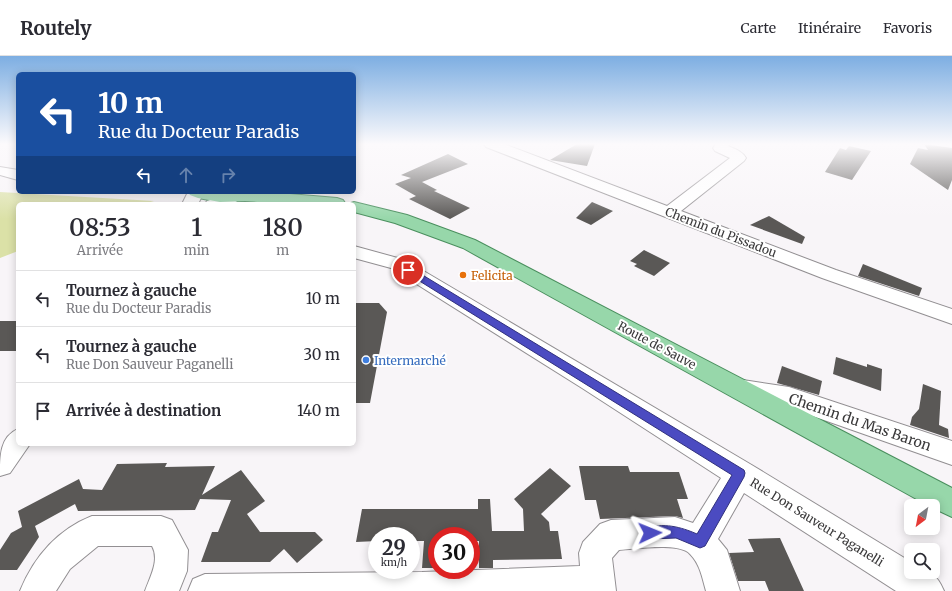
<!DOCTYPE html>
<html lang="fr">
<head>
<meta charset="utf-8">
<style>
  body { margin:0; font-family:Merriweather,serif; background:#f2f2f3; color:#2b2b33; height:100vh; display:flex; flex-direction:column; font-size:15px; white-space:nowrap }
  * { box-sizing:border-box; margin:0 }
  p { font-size:13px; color:#7c7c81 }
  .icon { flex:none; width:22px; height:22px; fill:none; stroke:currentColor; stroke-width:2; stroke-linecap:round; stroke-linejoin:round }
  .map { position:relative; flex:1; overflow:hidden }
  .sheet { position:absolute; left:16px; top:146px; width:340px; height:244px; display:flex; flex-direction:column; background:#fff; border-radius:6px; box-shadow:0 2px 10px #0003 }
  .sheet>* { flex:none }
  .guide { position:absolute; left:16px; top:16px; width:340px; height:122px; border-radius:6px; box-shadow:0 2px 10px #0003; background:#1a4fa0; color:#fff; overflow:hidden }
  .needle { width:26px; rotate:212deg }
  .fabs { position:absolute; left:904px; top:443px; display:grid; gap:8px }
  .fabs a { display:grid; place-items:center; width:36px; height:36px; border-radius:6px; background:#fff; box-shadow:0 2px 10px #0003; font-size:20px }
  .speed { position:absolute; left:368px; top:471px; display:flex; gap:8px; font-size:20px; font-weight:700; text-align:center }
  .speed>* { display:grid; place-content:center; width:52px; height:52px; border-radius:50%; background:#fff; box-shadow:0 2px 10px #0003; line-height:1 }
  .speed small { font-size:10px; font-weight:400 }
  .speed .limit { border:6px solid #d22; background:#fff; color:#111 }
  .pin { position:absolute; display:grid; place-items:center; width:34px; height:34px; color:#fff; margin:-17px; border:2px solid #fff; border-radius:50%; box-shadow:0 1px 4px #0007 }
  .me { position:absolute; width:44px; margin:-22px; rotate:88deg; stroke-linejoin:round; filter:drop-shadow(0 0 3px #0008) }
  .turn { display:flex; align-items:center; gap:14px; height:84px; padding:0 16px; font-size:18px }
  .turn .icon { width:52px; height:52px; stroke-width:2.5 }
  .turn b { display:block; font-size:28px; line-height:34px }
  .lanes { display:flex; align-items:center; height:38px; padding:0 16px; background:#0003; justify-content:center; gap:20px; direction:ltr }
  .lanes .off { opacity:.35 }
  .eta { display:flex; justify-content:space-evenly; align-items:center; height:68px; text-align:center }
  .eta b { font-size:24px; font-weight:600; line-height:28px }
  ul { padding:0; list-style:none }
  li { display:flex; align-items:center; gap:12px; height:56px; padding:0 16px; border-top:1px solid #e1e1e2 }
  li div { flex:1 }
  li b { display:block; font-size:15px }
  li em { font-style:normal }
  header { display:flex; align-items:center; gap:24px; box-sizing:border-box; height:56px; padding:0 20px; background:#fff; border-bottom:1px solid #e1e1e2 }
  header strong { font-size:19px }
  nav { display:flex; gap:22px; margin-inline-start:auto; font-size:14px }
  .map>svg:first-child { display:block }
</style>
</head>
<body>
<header>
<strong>Routely</strong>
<nav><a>Carte</a><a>Itinéraire</a><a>Favoris</a></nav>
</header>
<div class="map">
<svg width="952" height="535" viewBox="0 0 952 535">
  <rect width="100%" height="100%" fill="#f8f5f8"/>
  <polygon fill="#dbe1a7" points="0,136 154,145 144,148 18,148 18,195 0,202"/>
  <g fill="#5a5856">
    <polygon points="577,88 595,88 587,110 550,104"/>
    <polygon points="924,88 952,92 952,124 948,134 910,108 918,92 928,94"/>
    <polygon points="849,90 871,95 852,124 825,116 840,92 846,94"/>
    <polygon points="448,98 468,108 422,126 437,134 434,135 470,152 450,163 409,143 416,140 395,128 411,122 401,119"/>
    <polygon points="592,146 613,155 591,169 576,162"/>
    <polygon points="769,160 805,181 802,188 750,169"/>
    <polygon points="644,194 670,207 654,220 634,210 637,208 630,205"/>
    <polygon points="863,208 922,232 919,240 858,220"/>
    <polygon points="354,247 379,247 387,256 370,347 354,347"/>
    <rect x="0" y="265" width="18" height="30"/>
    <polygon points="836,301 867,311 867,308 882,313 881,335 833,318"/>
    <polygon points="782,310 822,325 819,339 777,327"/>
    <polygon points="923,328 941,335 939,369 948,373 949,382 910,369 912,361 919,353"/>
    <polygon points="167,407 165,411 215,410 202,439 241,414 265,445 247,458 260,476 315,476 323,484 297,507 284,493 270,506 201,506 212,476 218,476 231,444 200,443 195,454 78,455 75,448 35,470 39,481 17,514 0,514 0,494 11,477 22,471 18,455 79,423 83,433 102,434 117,408"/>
    <polygon points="579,410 628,410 630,416 679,416 688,443 677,443 683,462 675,460 600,463 596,444 585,444"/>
    <polygon points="550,412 571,430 541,458 549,466 550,475 558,475 562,503 493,504 493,512 479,512 479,485 471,485 471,480 437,480 437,512 422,512 424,485 411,485 411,480 377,480 377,485 356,486 362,453 478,453 478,443 490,443 492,475 524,475 523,453 514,443"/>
    <polygon points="780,482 804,535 769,535 765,525 738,525 729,497 754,496 748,483"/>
  </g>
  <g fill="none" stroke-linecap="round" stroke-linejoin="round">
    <g stroke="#928f92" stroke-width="2">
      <g id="minor">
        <path d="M 484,88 L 504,88 L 667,150 L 730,102 L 715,95 L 713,92 L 716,88 L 730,88 L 728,90 C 735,93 742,95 746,102 L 744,105 L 681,155 L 836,214 L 952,253 L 952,268 L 822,222 L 486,91 Z"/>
        <polygon points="0,111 18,114 18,124 0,119"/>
        <polygon points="188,136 204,136 198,148 182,148"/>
        <path d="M 232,137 L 238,139 L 240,142 C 233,152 215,148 205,148 L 207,145 Z"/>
        <path d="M 354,190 L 405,204 L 750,408 L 911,506 L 911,516 C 930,516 936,516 944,535 L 896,535 L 744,437 L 718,483 L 727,494 L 740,535 L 706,535 C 702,521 700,508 690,498 C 679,486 635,493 619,494 L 612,502 L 616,535 L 188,535 L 193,523 L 205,518 L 422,516 L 580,510 L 579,497 L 583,486 L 600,468 L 611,464 L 675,461 L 693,467 L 721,422 L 582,332 L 391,212 L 354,202 Z"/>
        <polygon points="743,324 789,331 952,385 952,409 787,351 734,341 730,334 734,327"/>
        <path d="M 18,373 L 18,388 L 30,388 L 10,417 L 0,420 C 0,399 0,381 18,373 Z"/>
        <path d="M 92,460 L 161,460 L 172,464 L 188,494 L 187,515 L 179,535 L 145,535 C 150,521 160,504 152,490 L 98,490 L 70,513 L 56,535 L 20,535 C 34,501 57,474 92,460 Z"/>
      </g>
    </g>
    <g stroke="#4a8f5e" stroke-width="2">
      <g id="major">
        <polygon points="188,136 266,136 337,142 343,144 345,147 287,148 245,145 220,146 198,142 190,139"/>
        <polygon points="354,146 407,159 475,184 952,432 952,461 933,452 933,450 929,450 463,192 395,167 354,156 354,148 348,148"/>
      </g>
    </g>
    <use href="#minor" fill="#fff" fill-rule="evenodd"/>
    <use href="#major" fill="#97d7aa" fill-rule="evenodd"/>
  </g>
  <linearGradient id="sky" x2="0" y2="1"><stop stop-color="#7daee2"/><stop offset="0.54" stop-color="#fcfafc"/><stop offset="1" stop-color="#fcfafc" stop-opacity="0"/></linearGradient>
  <rect width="952" height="163" fill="url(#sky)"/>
  <path fill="#4b4bc1" stroke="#31317d" d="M 405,212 L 411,212 L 744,414 L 745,417 L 744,421 L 705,490 L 700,492 L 676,482 L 650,483 L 645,481 L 643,477 L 645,473 C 663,466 681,471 697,478 L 732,419 L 405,216 Z"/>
  <circle fill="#e8710a" stroke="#fff" stroke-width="1.5" cx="463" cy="219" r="4"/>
  <circle fill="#3f7fe0" stroke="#fff" stroke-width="1.5" cx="366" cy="304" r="4"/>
  <g text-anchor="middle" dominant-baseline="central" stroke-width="4" stroke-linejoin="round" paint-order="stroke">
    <g font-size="12" fill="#3a393a" stroke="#fff">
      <text transform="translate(721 176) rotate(21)">Chemin du Pissadou</text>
      <text transform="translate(657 289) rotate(28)">Route de Sauve</text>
      <text transform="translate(817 466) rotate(32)">Rue Don Sauveur Paganelli</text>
    </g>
    <g font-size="12" fill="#c56008" stroke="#fff" text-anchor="start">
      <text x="471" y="219">Felicita</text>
    </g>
    <g font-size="12" fill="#366cbe" stroke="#fff" text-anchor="start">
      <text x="374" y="304">Intermarché</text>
    </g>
    <g font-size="14" fill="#3a393a" stroke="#fff">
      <text transform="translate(860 366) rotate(19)">Chemin du Mas Baron</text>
    </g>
  </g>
</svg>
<div class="fabs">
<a><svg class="needle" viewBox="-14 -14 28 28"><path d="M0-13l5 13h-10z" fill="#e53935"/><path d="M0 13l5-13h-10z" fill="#7c7c81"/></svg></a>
<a><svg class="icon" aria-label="search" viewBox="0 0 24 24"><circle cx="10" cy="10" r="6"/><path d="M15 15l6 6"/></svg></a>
</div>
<div class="speed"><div>29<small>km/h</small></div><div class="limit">30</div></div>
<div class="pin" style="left:408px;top:214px;background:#d93025"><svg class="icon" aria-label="arrive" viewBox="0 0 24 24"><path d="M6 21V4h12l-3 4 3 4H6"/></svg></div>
<svg class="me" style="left:650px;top:477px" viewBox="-20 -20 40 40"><path d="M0-17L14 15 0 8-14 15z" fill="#4b4bc1" stroke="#fff" stroke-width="4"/></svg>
<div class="guide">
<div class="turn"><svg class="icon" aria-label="left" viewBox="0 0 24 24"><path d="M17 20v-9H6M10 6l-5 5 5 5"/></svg><div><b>10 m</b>Rue du Docteur Paradis</div></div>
<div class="lanes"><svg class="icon" aria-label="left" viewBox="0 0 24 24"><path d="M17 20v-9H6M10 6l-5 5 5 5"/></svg><svg class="icon off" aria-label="ahead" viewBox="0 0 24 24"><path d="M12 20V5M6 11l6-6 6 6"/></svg><svg class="icon off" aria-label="right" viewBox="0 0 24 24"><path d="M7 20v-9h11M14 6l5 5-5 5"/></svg></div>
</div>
<section class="sheet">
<div class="eta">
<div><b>08:53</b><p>Arrivée</p></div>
<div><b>1</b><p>min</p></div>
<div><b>180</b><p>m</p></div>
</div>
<ul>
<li><svg class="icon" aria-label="left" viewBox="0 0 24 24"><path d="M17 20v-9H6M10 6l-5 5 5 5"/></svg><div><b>Tournez à gauche</b><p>Rue du Docteur Paradis</p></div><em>10 m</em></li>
<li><svg class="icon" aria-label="left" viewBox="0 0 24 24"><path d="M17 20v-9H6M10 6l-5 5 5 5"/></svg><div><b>Tournez à gauche</b><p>Rue Don Sauveur Paganelli</p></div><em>30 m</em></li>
<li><svg class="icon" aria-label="arrive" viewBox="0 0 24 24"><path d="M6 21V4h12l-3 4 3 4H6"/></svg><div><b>Arrivée à destination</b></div><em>140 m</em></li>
</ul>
</section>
</div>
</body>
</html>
